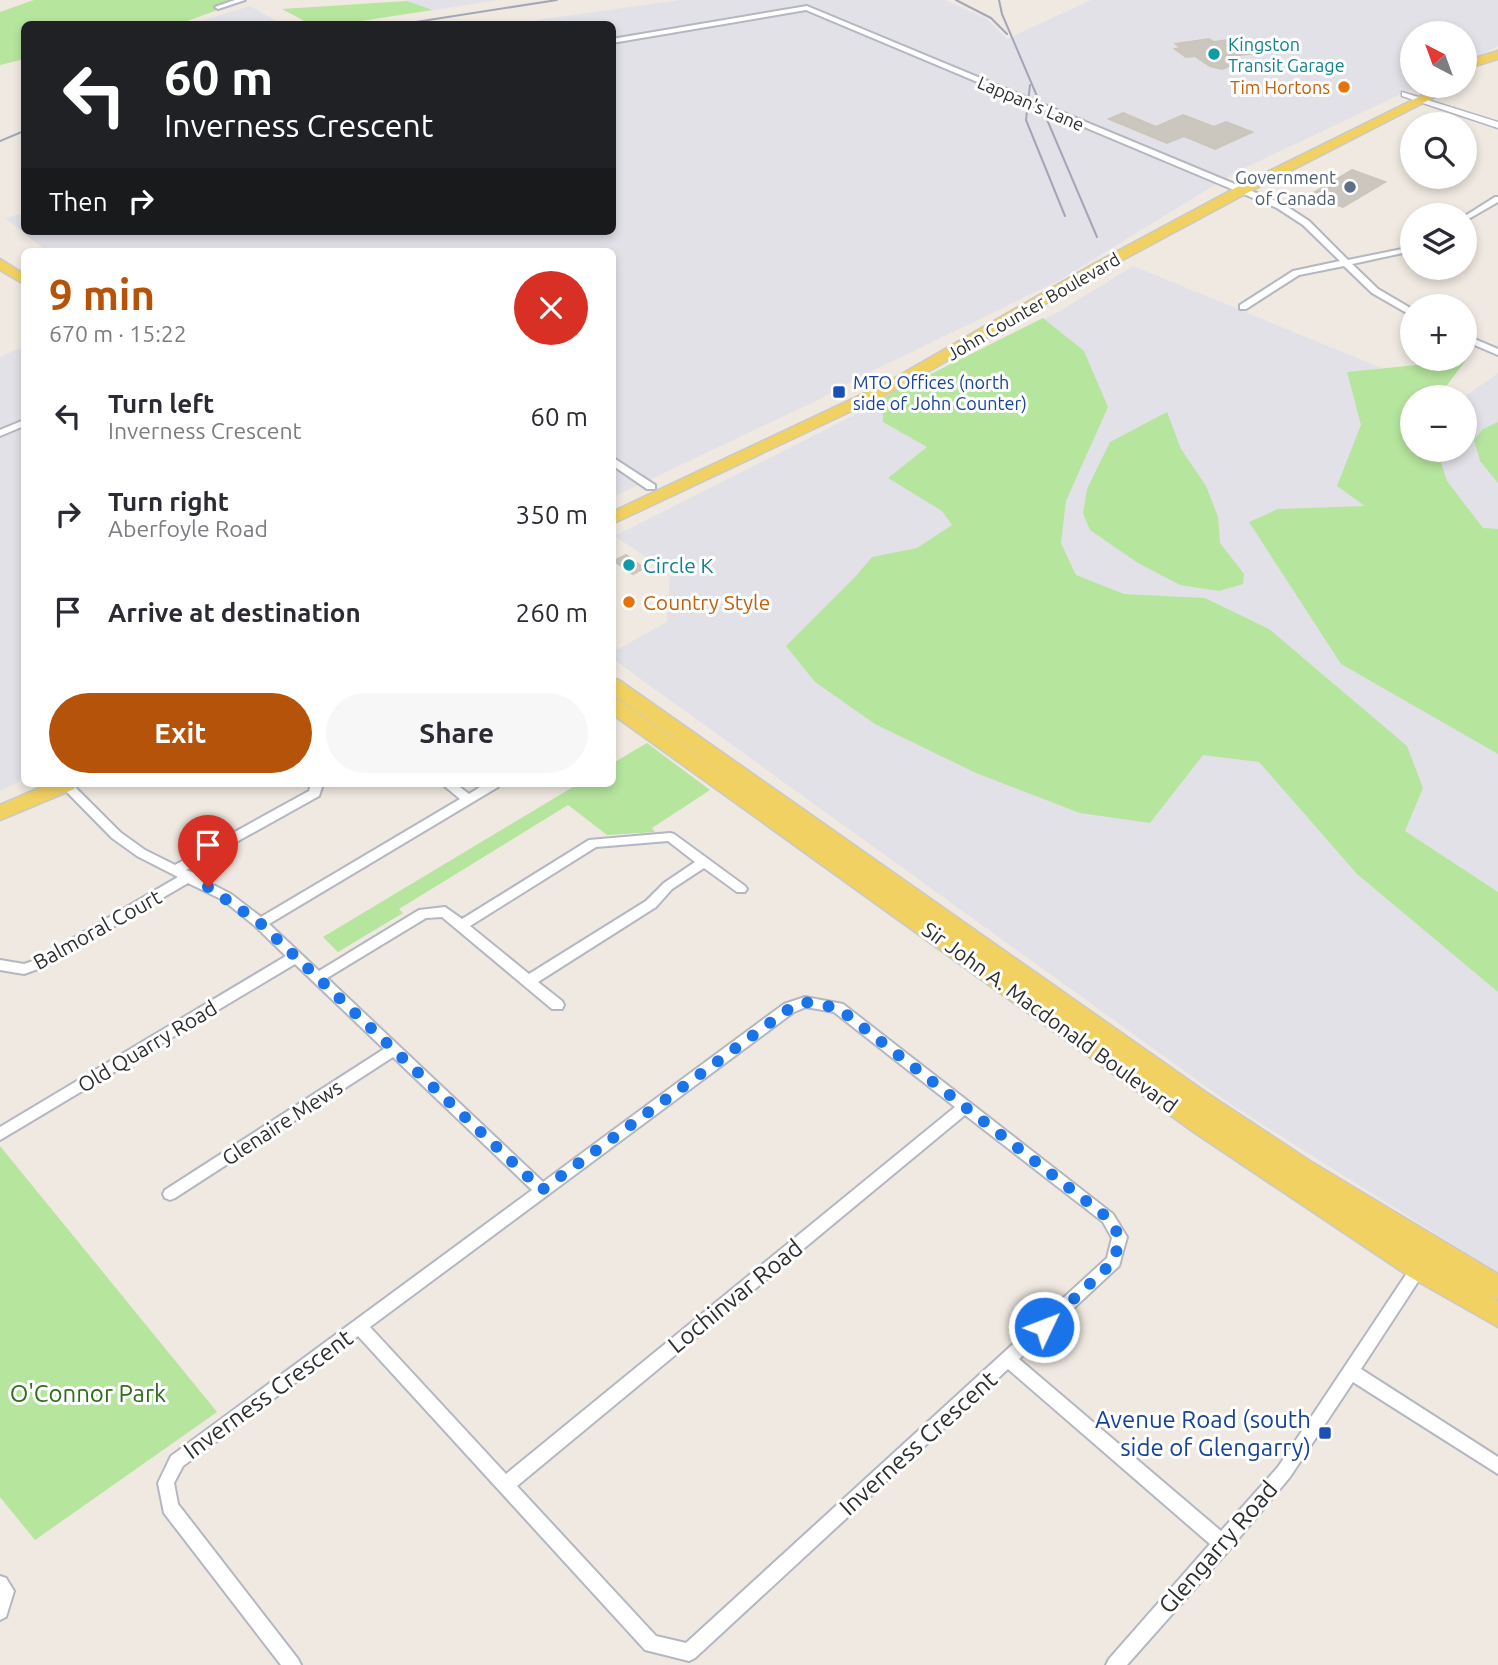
<!DOCTYPE html>
<html lang="en">
<head>
<meta charset="utf-8">
<style>
  body { margin:0; font-family:Ubuntu,sans-serif; background:#f7f7f7; color:#2b2b33; height:100vh; display:flex; flex-direction:column; font-size:26px; white-space:nowrap }
  * { box-sizing:border-box; margin:0 }
  p { font-size:23px; color:#7c7c81 }
  .icon { flex:none; width:38px; height:38px; fill:none; stroke:currentColor; stroke-width:2; stroke-linecap:round; stroke-linejoin:round }
  .map { position:relative; flex:1; overflow:hidden }
  .sheet { position:absolute; left:21px; top:248px; width:595px; height:539px; display:flex; flex-direction:column; background:#fff; border-radius:10px; box-shadow:0 4px 10px #0003 }
  .sheet>* { flex:none }
  .top-card { position:absolute; left:21px; top:21px; width:595px; height:214px; border-radius:10px; box-shadow:0 4px 10px #0003; background:#202124; color:#fff; overflow:hidden }
  .needle { width:46px; rotate:319deg }
  .tools { position:absolute; left:1400px; top:21px; display:grid; gap:14px }
  .tools a { display:grid; place-items:center; width:77px; height:77px; border-radius:50%; background:#fff; box-shadow:0 4px 10px #0003; font-size:35px }
  .pin { position:absolute; display:grid; place-items:center; width:60px; height:60px; color:#fff; margin:-72px -30px; border-radius:50% 50% 50% 0; rotate:-45deg; box-shadow:0 0 7px #0007 }
  .pin .icon { rotate:45deg }
  .me { position:absolute; width:77px; margin:-38px; rotate:47deg; stroke-linejoin:round; filter:drop-shadow(0 0 5px #0008) }
  .turn { display:flex; align-items:center; gap:24px; height:147px; padding:0 28px; font-size:32px }
  .turn .icon { width:91px; height:91px; stroke-width:2.5 }
  .turn b { display:block; font-size:49px; line-height:60px }
  .then { display:flex; align-items:center; height:66px; padding:0 28px; background:#0003; gap:14px; font-size:26px }
  .round { display:grid; place-items:center; flex:none; width:74px; height:74px; border-radius:37px; background:#f7f7f7 }
  .headline { display:flex; align-items:center; justify-content:space-between; height:119px; padding:0 28px }
  h1 { font-size:42px; font-weight:700; line-height:52px; color:#b45309 }
  .cta { display:flex; gap:14px; margin-top:auto; padding:14px 28px }
  .cta a { flex:1; height:80px; border-radius:42px; background:#b45309; color:#fff; font-size:28px; font-weight:700; line-height:80px; text-align:center }
  .cta a+a { background:#f7f7f7; color:#2b2b33 }
  ul { padding:0; list-style:none }
  li { display:flex; align-items:center; gap:21px; height:98px; padding:0 28px }
  li div { flex:1 }
  li b { display:block; font-size:26px }
  li em { font-style:normal }
  .map>svg:first-child { display:block }
</style>
</head>
<body>
<div class="map">
<svg width="1498" height="1665" viewBox="0 0 1498 1665">
  <rect width="100%" height="100%" fill="#efe9e1"/>
  <g fill="#e3e1e8">
    <polygon points="404,0 499,0 433,10"/>
    <polygon points="680,0 945,0 987,19 1007,39 1091,0 1498,0 1498,46 1465,63 1465,33 1412,33 1412,86 1418,86 1236,172 1058,281 860,377 820,399 613,497 612,252 48,252 5,218 24,213 24,231 612,231 612,24 509,24"/>
    <polygon points="250,6 282,24 191,24"/>
    <polygon points="1133,266 1452,397 1412,397 1412,450 1465,450 1464,397 1498,373 1498,1273 1233,1106 613,659 613,652 667,622 670,574 615,536 1060,311"/>
    <polygon points="24,346 24,779 0,791 0,357"/>
  </g>
  <g fill="#b6e59e">
    <polygon points="34,0 236,0 234,4 179,24 24,24 24,59 0,65 0,12"/>
    <polygon points="407,1 433,10 341,24 310,24 282,9"/>
    <polygon points="1043,318 1084,351 1108,407 1066,501 1061,543 1076,575 1124,594 1205,598 1269,629 1407,746 1423,788 1405,831 1498,892 1498,992 1357,874 1259,762 1203,755 1150,823 1080,813 976,773 875,724 815,682 786,646 856,576 872,557 917,548 952,525 942,511 888,478 927,447 883,422 883,398"/>
    <polygon points="1466,360 1438,397 1412,397 1412,450 1437,450 1447,481 1483,528 1498,529 1498,754 1341,664 1249,522 1278,509 1365,506 1337,486 1361,425 1347,372"/>
    <polygon points="1167,412 1181,449 1206,486 1218,517 1220,543 1244,574 1243,584 1219,591 1180,585 1138,563 1090,530 1083,513 1087,489 1110,442"/>
    <polygon points="1498,422 1498,483 1480,461 1474,440 1483,429"/>
    <polygon points="647,743 710,790 652,828 655,832 607,835 568,805 399,909 403,913 338,952 323,937 578,784 612,784 613,763"/>
    <polygon points="0,1146 217,1412 35,1540 0,1497"/>
  </g>
  <g fill="#cbc7bf" stroke="#cbc5ba" stroke-width="2">
    <polygon points="1242,38 1258,49 1250,50 1254,53 1227,57 1240,62 1222,69 1210,66 1195,56 1186,57 1175,49 1181,48 1176,44 1209,39 1214,42"/>
    <polygon points="1123,113 1156,127 1183,115 1214,127 1226,122 1252,132 1215,149 1184,136 1167,143 1109,119"/>
    <polygon points="1352,170 1385,182 1343,207 1310,195"/>
    <polygon points="626,555 644,568 633,574 614,561"/>
  </g>
  <g fill="none" stroke-linecap="round" stroke-linejoin="round">
    <g stroke="#b4b7c1" stroke-width="4">
      <g id="minor">
        <polygon points="235,0 245,0 218,9 215,7"/>
        <polygon points="807,6 1283,204 1309,221 1348,260 1412,247 1412,251 1352,264 1378,289 1412,309 1412,316 1372,293 1344,266 1299,275 1246,309 1240,309 1240,305 1293,271 1340,261 1303,225 1277,208 806,10 612,43 612,39"/>
        <polygon points="1495,197 1498,197 1498,202 1465,221 1465,216"/>
        <polygon points="1465,335 1498,349 1498,355 1465,341"/>
        <polygon points="24,420 24,426 0,436 0,430"/>
        <polygon points="612,457 655,485 655,489 647,489 612,465"/>
        <path d="M 59,784 L 72,784 L 120,832 L 145,850 L 175,865 L 309,791 L 311,784 L 323,784 L 319,796 L 186,870 L 194,873 L 196,876 L 231,894 L 261,917 L 460,799 L 442,784 L 456,784 L 469,794 L 485,784 L 500,784 L 498,787 L 269,924 L 319,971 L 419,910 L 445,907 L 462,919 L 589,840 L 670,833 L 674,834 L 745,886 L 747,889 L 745,892 L 737,892 L 704,868 L 672,889 L 656,907 L 538,982 L 562,1001 L 564,1005 L 562,1009 L 552,1009 L 442,917 L 426,918 L 327,978 L 543,1182 L 784,1004 L 805,997 L 843,1004 L 1113,1214 L 1127,1237 L 1119,1266 L 1019,1359 L 1221,1531 L 1278,1467 L 1415,1261 L 1420,1259 L 1425,1261 L 1428,1266 L 1425,1271 L 1361,1369 L 1498,1457 L 1498,1474 L 1353,1382 L 1290,1477 L 1229,1550 L 1127,1665 L 1106,1665 L 1109,1659 L 1210,1544 L 1008,1369 L 695,1658 L 689,1661 L 645,1650 L 358,1336 L 183,1466 L 174,1483 L 178,1504 L 298,1659 L 301,1665 L 281,1665 L 164,1513 L 158,1483 L 171,1456 L 532,1190 L 393,1057 L 175,1198 L 170,1200 L 165,1198 L 163,1194 L 165,1190 L 384,1049 L 295,964 L 0,1140 L 0,1127 L 286,956 L 255,926 L 223,900 L 188,883 L 46,966 L 24,974 L 0,970 L 0,960 L 24,964 L 36,960 L 178,877 L 137,856 L 112,838 ZM 668,841 L 695,862 L 664,883 L 646,901 L 529,974 L 470,926 L 596,847 ZM 806,1007 L 834,1012 L 955,1107 L 506,1474 L 370,1327 L 794,1012 ZM 965,1115 L 1103,1222 L 1112,1238 L 1107,1258 L 686,1643 L 656,1636 L 517,1486 Z"/>
        <polygon points="0,1576 6,1578 14,1591 6,1617 0,1620"/>
      </g>
    </g>
    <g stroke="#b4b7c1" stroke-width="3">
      <polygon id="tertiary" points="1402,92 1498,122 1498,128 1402,96"/>
    </g>
    <g stroke="#c9c9c9" stroke-width="3">
      <g id="primary">
        <polygon points="1498,51 1498,59 1465,69 1465,61"/>
        <polygon points="1441,86 1456,86 1249,192 1100,272 898,389 612,524 612,512 886,383 1090,266 1239,186"/>
        <polygon points="0,259 24,274 24,284 0,270"/>
        <polygon points="612,678 619,680 1207,1093 1310,1161 1498,1274 1498,1299 1489,1296 1498,1301 1498,1327 1410,1277 1195,1133 612,714 612,698 619,700 762,801 612,694"/>
        <polygon points="48,784 77,784 74,789 0,820 0,805"/>
      </g>
    </g>
    <use href="#minor" fill="#fff" fill-rule="evenodd"/>
    <use href="#tertiary" fill="#fff" fill-rule="evenodd"/>
    <use href="#primary" fill="#f2d163" fill-rule="evenodd"/>
    <g stroke="#a3a6b8" stroke-width="2">
      <polyline points="956,0 991,18 1007,34"/>
      <polyline points="999,0 1002,14 1097,237"/>
      <polyline points="403,24 557,0"/>
      <polyline points="1030,85 1026,120 1065,216"/>
      <polyline points="0,141 24,131"/>
    </g>
  </g>
  <g fill="none" stroke-linecap="round" stroke-linejoin="round">
    <polyline stroke="#1a73e8" stroke-width="12" stroke-dasharray="0 21.6" points="208,887 260,923 542,1190 789,1009 805,1002 838,1008 1108,1218 1120,1237 1114,1261 1044,1327"/>
  </g>
  <g fill="#0f9aa8" stroke="#fff" stroke-width="2.5">
    <circle cx="1214" cy="54" r="7"/>
    <circle cx="629" cy="565" r="7"/>
  </g>
  <g fill="#e8710a" stroke="#fff" stroke-width="2.5">
    <circle cx="1344" cy="87" r="7"/>
    <circle cx="629" cy="602" r="7"/>
  </g>
  <circle fill="#5c6f8a" stroke="#fff" stroke-width="2.5" cx="1350" cy="187" r="7"/>
  <g fill="#1a4fb4" stroke="#fff" stroke-width="2.5">
    <rect x="832" y="385" width="14" height="14" rx="3.5"/>
    <rect x="1318" y="1426" width="14" height="14" rx="3.5"/>
  </g>
  <g text-anchor="middle" dominant-baseline="central" stroke-width="6" stroke-linejoin="round" paint-order="stroke">
    <g font-size="18" fill="#0d838f" stroke="#fff" text-anchor="start">
      <text x="1228" y="44">Kingston<tspan x="1228" dy="21">Transit Garage</tspan></text>
    </g>
    <g font-size="18" fill="#c56008" stroke="#fff" text-anchor="end">
      <text x="1330" y="87">Tim Hortons</text>
    </g>
    <g font-size="18" fill="#2e2e2e" stroke="#fff">
      <text transform="translate(1031 103) rotate(23)">Lappan's Lane</text>
      <text transform="translate(1033 306) rotate(-30)">John Counter Boulevard</text>
    </g>
    <g font-size="18" fill="#4e5e75" stroke="#fff" text-anchor="end">
      <text x="1336" y="177">Government<tspan x="1336" dy="21">of Canada</tspan></text>
    </g>
    <g font-size="18" fill="#164399" stroke="#fff" text-anchor="start">
      <text x="853" y="382">MTO Offices (north<tspan x="853" dy="21">side of John Counter)</tspan></text>
    </g>
    <g font-size="21" fill="#0d838f" stroke="#fff" text-anchor="start">
      <text x="643" y="565">Circle K</text>
    </g>
    <g font-size="21" fill="#c56008" stroke="#fff" text-anchor="start">
      <text x="643" y="602">Country Style</text>
    </g>
    <g font-size="21" fill="#2e2e2e" stroke="#fff">
      <text transform="translate(97 929) rotate(-29)">Balmoral Court</text>
      <text transform="translate(1050 1017) rotate(36)">Sir John A. Macdonald Boulevard</text>
      <text transform="translate(147 1046) rotate(-31)">Old Quarry Road</text>
      <text transform="translate(282 1122) rotate(-33)">Glenaire Mews</text>
    </g>
    <g font-size="24" fill="#2e2e2e" stroke="#fff">
      <text transform="translate(735 1296) rotate(-39)">Lochinvar Road</text>
      <text transform="translate(268 1394) rotate(-36)">Inverness Crescent</text>
      <text transform="translate(918 1443) rotate(-42)">Inverness Crescent</text>
      <text transform="translate(1218 1547) rotate(-49)">Glengarry Road</text>
    </g>
    <g font-size="24" fill="#2c6e1b" stroke="#fff">
      <text x="88" y="1393">O'Connor Park</text>
    </g>
    <g font-size="24" fill="#164399" stroke="#fff" text-anchor="end">
      <text x="1311" y="1419">Avenue Road (south<tspan x="1311" dy="28">side of Glengarry)</tspan></text>
    </g>
  </g>
</svg>
<div class="tools">
<a><svg class="needle" viewBox="-14 -14 28 28"><path d="M0-13l5 13h-10z" fill="#e53935"/><path d="M0 13l5-13h-10z" fill="#7c7c81"/></svg></a>
<a><svg class="icon" aria-label="search" viewBox="0 0 24 24"><circle cx="10" cy="10" r="6"/><path d="M15 15l6 6"/></svg></a>
<a><svg class="icon" aria-label="layers" viewBox="0 0 24 24"><path d="M12 4l9 5-9 5-9-5zM3 14l9 5 9-5"/></svg></a>
<a>+</a>
<a>−</a>
</div>
<div class="pin" style="left:208px;top:887px;background:#d93025"><svg class="icon" aria-label="arrive" viewBox="0 0 24 24"><path d="M6 21V4h12l-3 4 3 4H6"/></svg></div>
<svg class="me" style="left:1044px;top:1327px" viewBox="-20 -20 40 40"><circle r="17" fill="#1a73e8" stroke="#fff" stroke-width="3"/><path d="M0-11L8 9 0 5-8 9z" fill="#fff"/></svg>
<div class="top-card">
<div class="turn"><svg class="icon" aria-label="left" viewBox="0 0 24 24"><path d="M17 20v-9H6M10 6l-5 5 5 5"/></svg><div><b>60 m</b>Inverness Crescent</div></div>
<div class="then">Then<svg class="icon" aria-label="right" viewBox="0 0 24 24"><path d="M7 20v-9h11M14 6l5 5-5 5"/></svg></div>
</div>
<section class="sheet">
<div class="headline"><div><h1>9 min</h1><p>670 m · 15:22</p></div><a class="round" style="background:#d93025;color:#fff"><svg class="icon" aria-label="close" viewBox="0 0 24 24"><path d="M6 6l12 12M18 6L6 18"/></svg></a></div>
<ul>
<li><svg class="icon" aria-label="left" viewBox="0 0 24 24"><path d="M17 20v-9H6M10 6l-5 5 5 5"/></svg><div><b>Turn left</b><p>Inverness Crescent</p></div><em>60 m</em></li>
<li><svg class="icon" aria-label="right" viewBox="0 0 24 24"><path d="M7 20v-9h11M14 6l5 5-5 5"/></svg><div><b>Turn right</b><p>Aberfoyle Road</p></div><em>350 m</em></li>
<li><svg class="icon" aria-label="arrive" viewBox="0 0 24 24"><path d="M6 21V4h12l-3 4 3 4H6"/></svg><div><b>Arrive at destination</b></div><em>260 m</em></li>
</ul>
<div class="cta"><a>Exit</a><a>Share</a></div>
</section>
</div>
</body>
</html>
